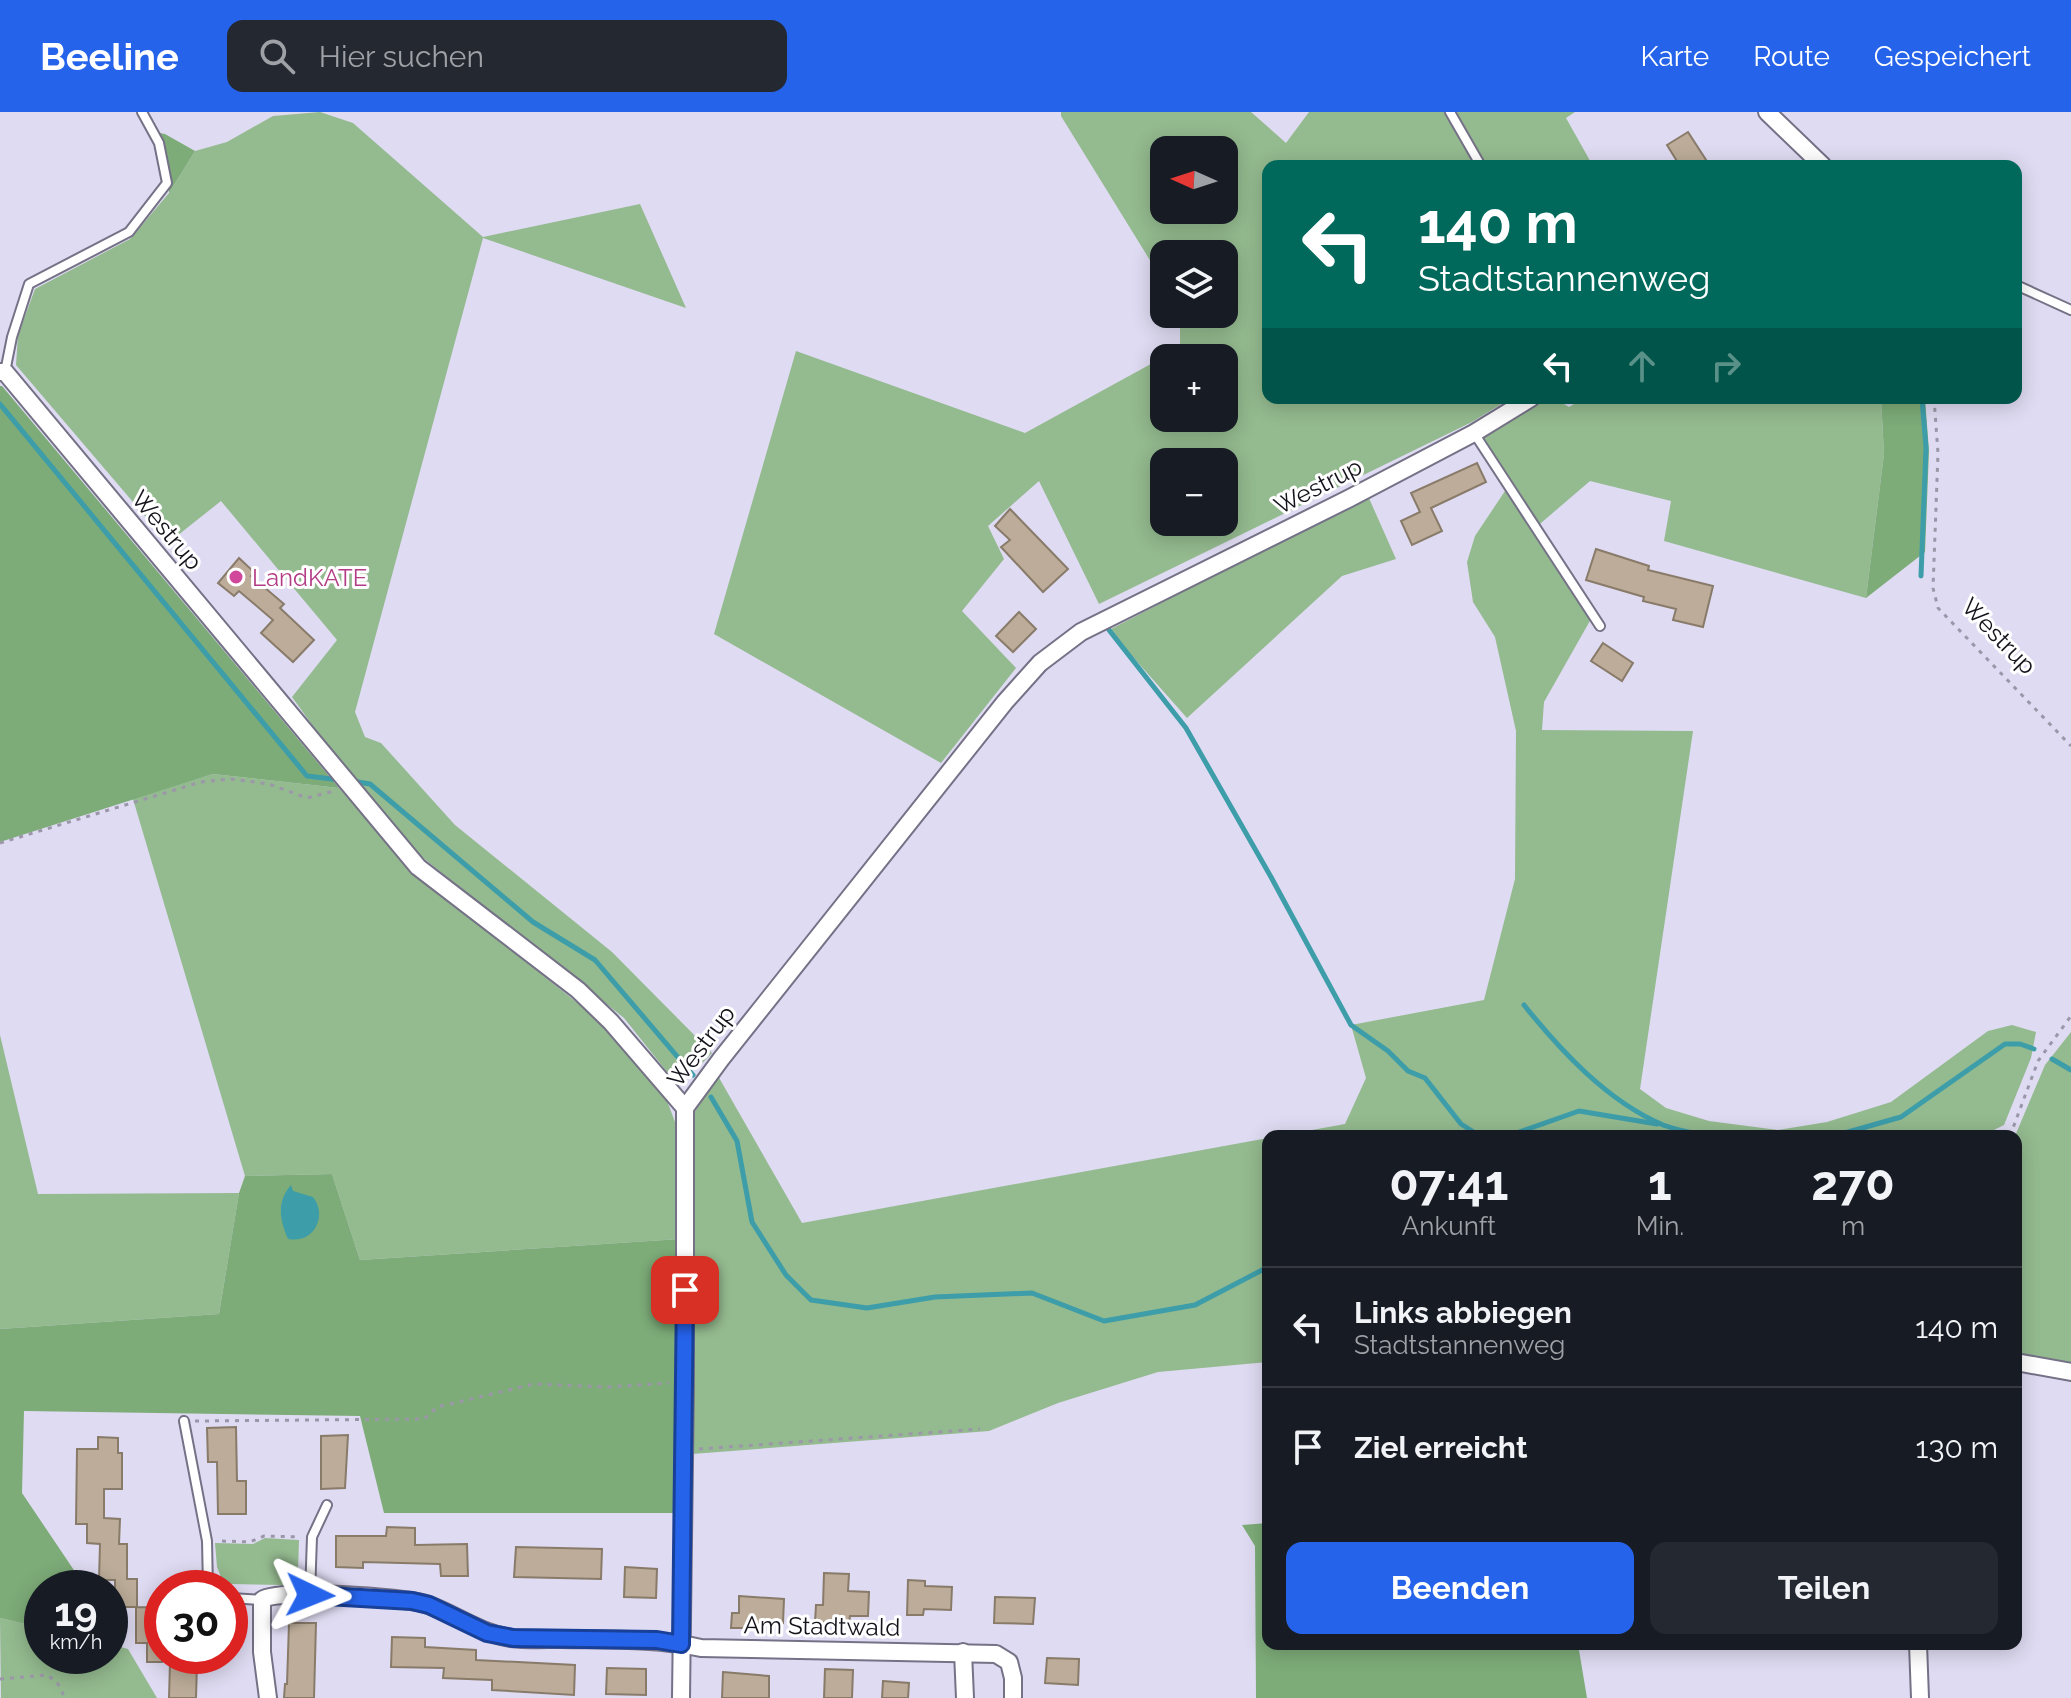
<!DOCTYPE html>
<html lang="de">
<head>
<meta charset="utf-8">
<style>
  body { margin:0; font-family:Raleway,sans-serif; background:#242831; color:#f1f3f6; height:100vh; display:flex; flex-direction:column; font-size:30px; white-space:nowrap }
  * { box-sizing:border-box; margin:0 }
  p { font-size:26px; color:#9ea1a6 }
  .icon { flex:none; width:44px; height:44px; fill:none; stroke:currentColor; stroke-width:2; stroke-linecap:round; stroke-linejoin:round }
  .map { position:relative; flex:1; overflow:hidden }
  .details { position:absolute; left:1262px; top:1018px; width:760px; height:520px; display:flex; flex-direction:column; background:#171b24; border-radius:16px; box-shadow:0 4px 20px #0003 }
  .details>* { flex:none }
  .banner { position:absolute; left:1262px; top:48px; width:760px; height:244px; border-radius:16px; box-shadow:0 4px 20px #0003; background:#00695c; color:#fff; overflow:hidden }
  .needle { width:52px; rotate:273deg }
  .buttons { position:absolute; left:1150px; top:24px; display:grid; gap:16px }
  .buttons a { display:grid; place-items:center; width:88px; height:88px; border-radius:16px; background:#171b24; box-shadow:0 4px 20px #0003; font-size:40px }
  .speed { position:absolute; left:24px; top:1458px; display:flex; gap:16px; font-size:40px; font-weight:700; text-align:center }
  .speed>* { display:grid; place-content:center; width:104px; height:104px; border-radius:50%; background:#171b24; box-shadow:0 4px 20px #0003; line-height:1 }
  .speed small { font-size:20px; font-weight:400 }
  .speed .limit { border:12px solid #d22; background:#fff; color:#111 }
  .pin { position:absolute; display:grid; place-items:center; width:68px; height:68px; color:#fff; margin:-34px; border-radius:16px; box-shadow:0 4px 12px #0006 }
  .me { position:absolute; width:88px; margin:-44px; rotate:92deg; stroke-linejoin:round; filter:drop-shadow(0 0 6px #0008) }
  .turn { display:flex; align-items:center; gap:28px; height:168px; padding:0 24px; font-size:36px }
  .turn .icon { width:104px; height:104px; stroke-width:2.5 }
  .turn b { display:block; font-size:56px; line-height:68px }
  .lanes { display:flex; align-items:center; height:76px; padding:0 24px; background:#0003; justify-content:center; gap:40px; direction:ltr }
  .lanes .off { opacity:.35 }
  .eta { display:flex; justify-content:space-evenly; align-items:center; height:136px; text-align:center }
  .eta b { font-size:48px; font-weight:700; line-height:56px }
  .action { display:flex; gap:16px; margin-top:auto; padding:16px 24px }
  .action a { flex:1; height:92px; border-radius:16px; background:#2563eb; color:#fff; font-size:32px; font-weight:700; line-height:92px; text-align:center }
  .action a+a { background:#242831; color:#f1f3f6 }
  ul { padding:0; list-style:none }
  li { display:flex; align-items:center; gap:24px; height:120px; padding:0 24px; border-top:2px solid #363941 }
  li div { flex:1 }
  li b { display:block; font-size:30px }
  li em { font-style:normal }
  header { display:flex; align-items:center; gap:48px; box-sizing:border-box; height:112px; padding:0 40px; background:#2563eb; color:#fff }
  header strong { font-size:38px }
  nav { display:flex; gap:44px; margin-inline-start:auto; font-size:28px }
  .search { width:560px; height:72px; background:#242831; display:flex; align-items:center; gap:20px; box-sizing:border-box; padding:0 28px; border-radius:16px; color:#9ea1a6; font-size:30px }
  .map>svg:first-child { display:block }
</style>
</head>
<body>
<header>
<strong>Beeline</strong>
<div class="search"><svg class="icon" aria-label="search" viewBox="0 0 24 24"><circle cx="10" cy="10" r="6"/><path d="M15 15l6 6"/></svg>Hier suchen</div>
<nav><a>Karte</a><a>Route</a><a>Gespeichert</a></nav>
</header>
<div class="map">
<svg width="2071" height="1586" viewBox="0 0 2071 1586">
  <rect width="100%" height="100%" fill="#dfdbf2"/>
  <g fill="#94ba8f" fill-rule="evenodd">
    <path d="M 320,0 L 353,11 L 483,125 L 640,92 L 686,196 L 483,126 L 355,600 L 365,625 L 381,631 L 455,713 L 612,840 L 712,941 C 697,957 690,963 667,960 L 624,906 L 422,745 L 349,664 L 292,585 L 337,528 L 221,389 L 168,431 L 16,253 L 18,223 L 35,177 L 130,127 L 169,81 L 195,39 L 227,30 L 273,4 Z"/>
    <path d="M 1061,0 L 1251,0 L 1286,31 L 1309,0 L 1575,0 L 1566,6 L 1593,54 L 1268,54 L 1268,286 L 1511,286 L 1472,310 L 1099,492 L 1039,369 L 988,414 L 1004,447 L 962,499 L 1016,556 L 941,651 L 714,522 L 796,239 L 1025,321 L 1180,236 L 1180,202 L 1224,202 L 1224,142 L 1164,142 L 1164,171 L 1061,4 ZM 1164,38 L 1224,38 L 1224,98 L 1164,98 ZM 1164,246 L 1224,246 L 1224,306 L 1164,306 ZM 1164,350 L 1224,350 L 1224,410 L 1164,410 Z"/>
    <polygon points="1548,286 1554,286 1569,295 1584,286 1881,286 1884,342 1866,486 1664,429 1671,389 1590,369 1534,417 1591,507 1544,590 1542,618 1693,619 1640,977 1666,996 1709,1009 1778,1018 1827,1010 1891,990 1988,919 2012,913 2036,920 2031,946 2004,1013 1982,1024 1621,1024 1615,1021 1593,1024 1279,1024 1345,1012 1366,966 1351,913 1484,888 1515,767 1516,619 1495,525 1473,490 1467,450 1475,424 1507,376 1477,328"/>
    <polygon points="1368,384 1396,447 1342,464 1187,606 1109,518"/>
    <polygon points="213,662 339,676 412,758 606,914 666,986 675,1010 680,1127 360,1148 332,1062 245,1064 133,687"/>
    <polygon points="2071,920 2071,1260 2016,1249 2015,1024 2045,953"/>
    <polygon points="0,923 38,1082 239,1081 219,1202 0,1217"/>
    <polygon points="718,964 802,1111 1268,1026 1268,1250 1158,1260 1058,1291 989,1319 692,1342 694,1001"/>
    <polygon points="265,1426 299,1428 298,1459 294,1468 285,1473 230,1472 221,1465 217,1455 215,1431 253,1432"/>
    <polygon points="0,1506 42,1516 42,1544 110,1544 110,1532 128,1537 157,1586 1,1586"/>
  </g>
  <g fill="#7dac78">
    <polygon points="154,20 165,22 195,39 169,81 169,71"/>
    <polygon points="0,274 2,274 339,676 213,662 0,730"/>
    <polygon points="1881,286 1925,286 1929,339 1925,440 1866,486 1884,342"/>
    <polygon points="332,1062 360,1148 680,1127 681,1401 384,1401 360,1304 24,1299 22,1381 86,1476 42,1476 42,1516 0,1506 0,1217 219,1202 239,1081 245,1064"/>
    <polygon points="1268,1411 1268,1532 1578,1532 1587,1586 1256,1586 1255,1434 1242,1413"/>
  </g>
  <path fill="#3d9da9" d="M 291,1073 L 293,1079 L 313,1085 C 328,1104 314,1132 288,1127 C 280,1108 276,1090 291,1073 Z"/>
  <g fill="none" stroke-linecap="round" stroke-linejoin="round">
    <g stroke="#3d9da9" stroke-width="5">
      <polyline points="0,292 307,664 340,668"/>
      <polyline points="1921,464 1926,336 1922,286"/>
      <polyline points="1109,518 1186,616 1271,765 1351,913 1388,939 1408,959 1425,966 1461,1012 1480,1024"/>
      <polyline points="352,669 370,672 533,810 595,848 693,963"/>
      <path d="M 1524,893 C 1561,939 1607,989 1663,1013 C 1676,1018 1691,1020 1705,1024"/>
      <polyline points="2052,947 2071,958"/>
      <polyline points="711,985 737,1029 752,1110 786,1163 811,1188 867,1196 935,1185 1032,1181 1104,1209 1195,1193 1268,1155"/>
      <polyline points="1508,1024 1579,999 1657,1012"/>
      <polyline points="1834,1024 1901,1005 2005,932 2020,932 2034,937"/>
    </g>
  </g>
  <g fill="#bcac99" stroke="#897b69" stroke-width="2">
    <polygon points="1688,20 1710,54 1680,54 1667,33"/>
    <polygon points="1477,351 1486,370 1431,396 1442,419 1412,433 1401,409 1420,400 1411,381"/>
    <polygon points="1010,397 1068,457 1043,480 1001,435 1010,428 995,414"/>
    <polygon points="1596,437 1649,454 1648,458 1713,474 1703,515 1673,508 1676,497 1643,489 1644,485 1586,468"/>
    <polygon points="239,446 254,460 251,464 284,492 280,496 314,528 293,550 261,521 273,508 239,479 234,484 218,471"/>
    <polygon points="1019,500 1036,517 1013,540 996,524"/>
    <polygon points="1603,531 1633,551 1622,569 1591,549"/>
    <polygon points="236,1315 237,1369 246,1369 246,1402 218,1402 217,1350 208,1350 207,1316"/>
    <polygon points="348,1323 345,1376 321,1377 321,1324"/>
    <polygon points="98,1325 118,1326 118,1341 122,1341 122,1377 104,1377 104,1406 120,1407 119,1432 127,1432 127,1467 137,1467 137,1495 162,1496 162,1550 147,1550 147,1531 136,1531 136,1495 115,1495 115,1468 99,1468 100,1432 87,1431 87,1412 76,1412 77,1337 98,1337"/>
    <polygon points="387,1415 415,1416 415,1433 467,1432 468,1464 441,1464 440,1452 363,1450 363,1456 336,1455 336,1424 386,1424"/>
    <polygon points="516,1435 602,1437 601,1467 514,1465"/>
    <polygon points="625,1455 657,1457 656,1486 624,1485"/>
    <polygon points="824,1461 849,1462 848,1479 869,1480 868,1504 850,1504 849,1511 815,1510 816,1493 823,1493"/>
    <polygon points="908,1468 925,1469 925,1474 952,1475 951,1498 924,1497 923,1503 907,1503"/>
    <polygon points="739,1484 784,1487 783,1511 756,1511 756,1516 731,1516 732,1501 739,1501"/>
    <polygon points="995,1485 1035,1486 1033,1512 994,1511"/>
    <polygon points="289,1511 316,1511 314,1586 284,1586 285,1572 287,1572"/>
    <polygon points="392,1525 425,1526 425,1535 476,1538 476,1548 575,1553 574,1583 492,1578 492,1568 443,1566 444,1556 391,1555"/>
    <polygon points="1047,1546 1079,1547 1078,1573 1045,1571"/>
    <polygon points="170,1551 197,1551 196,1586 169,1586"/>
    <polygon points="607,1556 646,1557 646,1583 606,1582"/>
    <polygon points="825,1557 853,1558 852,1586 824,1586"/>
    <polygon points="723,1560 769,1564 769,1586 722,1586"/>
    <polygon points="883,1569 909,1571 908,1586 882,1586"/>
  </g>
  <g fill="none" stroke-linecap="round" stroke-linejoin="round">
    <g stroke="#757186" stroke-width="12">
      <g id="service">
        <polyline points="1450,0 1481,54"/>
        <polyline points="2016,173 2071,198"/>
        <polyline points="5,260 12,225 29,172 129,120 167,71 159,31 142,0"/>
        <polyline points="1474,321 1600,514"/>
        <polyline points="184,1309 207,1429 208,1476"/>
        <polyline points="310,1482 312,1425 327,1393"/>
        <polyline points="230,1486 262,1488"/>
      </g>
    </g>
    <g stroke="#757186" stroke-width="20">
      <g id="minor">
        <polyline points="1767,0 1823,54"/>
        <polyline points="0,260 5,260 418,755 578,878 611,910 685,996"/>
        <polyline points="685,996 721,947 1005,590 1040,551 1081,520 1348,387 1474,321 1531,286"/>
        <polyline points="2016,1250 2071,1260"/>
        <polyline points="1918,1532 1920,1586"/>
        <polyline points="963,1540 965,1586"/>
        <path d="M 268,1586 L 262,1540 L 262,1488 C 277,1476 404,1485 426,1492 C 455,1502 479,1521 511,1526 C 527,1528 544,1527 560,1527 C 608,1528 655,1526 701,1536 L 996,1542 L 1009,1550 L 1013,1566 L 1013,1586"/>
        <polyline points="681,1586 685,1269 685,996"/>
      </g>
    </g>
    <g stroke="#9b97a9" stroke-width="3" stroke-dasharray="4 6" stroke-linecap="butt">
      <polyline points="1934,286 1938,341 1933,476 1938,496 2071,634"/>
      <polyline points="0,731 201,670 231,667 269,672 307,686 334,679"/>
      <polyline points="2010,1024 2038,949 2071,904"/>
      <polyline points="195,1309 424,1307 437,1295 534,1272 607,1275 669,1271"/>
      <polyline points="699,1337 980,1317"/>
      <polyline points="222,1429 250,1430 264,1424 300,1425"/>
      <polyline points="0,1567 47,1563 57,1570 65,1586"/>
    </g>
    <use href="#service" stroke="#fff" stroke-width="8"/>
    <use href="#minor" stroke="#fff" stroke-width="16"/>
  </g>
  <g fill="none" stroke-linecap="round" stroke-linejoin="round">
    <g stroke="#184099" stroke-width="20">
      <polyline id="route" points="310,1483 412,1489 429,1493 487,1521 513,1526 657,1528 681,1532 685,1178"/>
    </g>
    <use href="#route" stroke="#2563eb" stroke-width="14"/>
  </g>
  <circle fill="#d1479c" stroke="#fff" stroke-width="3" cx="236" cy="465" r="8"/>
  <g text-anchor="middle" dominant-baseline="central" stroke-width="6" stroke-linejoin="round" paint-order="stroke">
    <g font-size="24" fill="#14121a" stroke="#fff">
      <text transform="translate(1318 374) rotate(-27)">Westrup</text>
      <text transform="translate(167 418) rotate(50)">Westrup</text>
      <text transform="translate(1999 524) rotate(46)">Westrup</text>
      <text transform="translate(701 934) rotate(-53)">Westrup</text>
      <text transform="translate(822 1514) rotate(1)">Am Stadtwald</text>
    </g>
    <g font-size="24" fill="#b23c85" stroke="#fff" text-anchor="start">
      <text x="252" y="465">LandKATE</text>
    </g>
  </g>
</svg>
<div class="buttons">
<a><svg class="needle" viewBox="-14 -14 28 28"><path d="M0-13l5 13h-10z" fill="#e53935"/><path d="M0 13l5-13h-10z" fill="#9ea1a6"/></svg></a>
<a><svg class="icon" aria-label="layers" viewBox="0 0 24 24"><path d="M12 4l9 5-9 5-9-5zM3 14l9 5 9-5"/></svg></a>
<a>+</a>
<a>−</a>
</div>
<div class="speed"><div>19<small>km/h</small></div><div class="limit">30</div></div>
<div class="pin" style="left:685px;top:1178px;background:#d93025"><svg class="icon" aria-label="arrive" viewBox="0 0 24 24"><path d="M6 21V4h12l-3 4 3 4H6"/></svg></div>
<svg class="me" style="left:310px;top:1483px" viewBox="-20 -20 40 40"><path d="M0-17L14 15 0 8-14 15z" fill="#2563eb" stroke="#fff" stroke-width="4"/></svg>
<div class="banner">
<div class="turn"><svg class="icon" aria-label="left" viewBox="0 0 24 24"><path d="M17 20v-9H6M10 6l-5 5 5 5"/></svg><div><b>140 m</b>Stadtstannenweg</div></div>
<div class="lanes"><svg class="icon" aria-label="left" viewBox="0 0 24 24"><path d="M17 20v-9H6M10 6l-5 5 5 5"/></svg><svg class="icon off" aria-label="ahead" viewBox="0 0 24 24"><path d="M12 20V5M6 11l6-6 6 6"/></svg><svg class="icon off" aria-label="right" viewBox="0 0 24 24"><path d="M7 20v-9h11M14 6l5 5-5 5"/></svg></div>
</div>
<section class="details">
<div class="eta">
<div><b>07:41</b><p>Ankunft</p></div>
<div><b>1</b><p>Min.</p></div>
<div><b>270</b><p>m</p></div>
</div>
<ul>
<li><svg class="icon" aria-label="left" viewBox="0 0 24 24"><path d="M17 20v-9H6M10 6l-5 5 5 5"/></svg><div><b>Links abbiegen</b><p>Stadtstannenweg</p></div><em>140 m</em></li>
<li><svg class="icon" aria-label="arrive" viewBox="0 0 24 24"><path d="M6 21V4h12l-3 4 3 4H6"/></svg><div><b>Ziel erreicht</b></div><em>130 m</em></li>
</ul>
<div class="action"><a>Beenden</a><a>Teilen</a></div>
</section>
</div>
</body>
</html>
